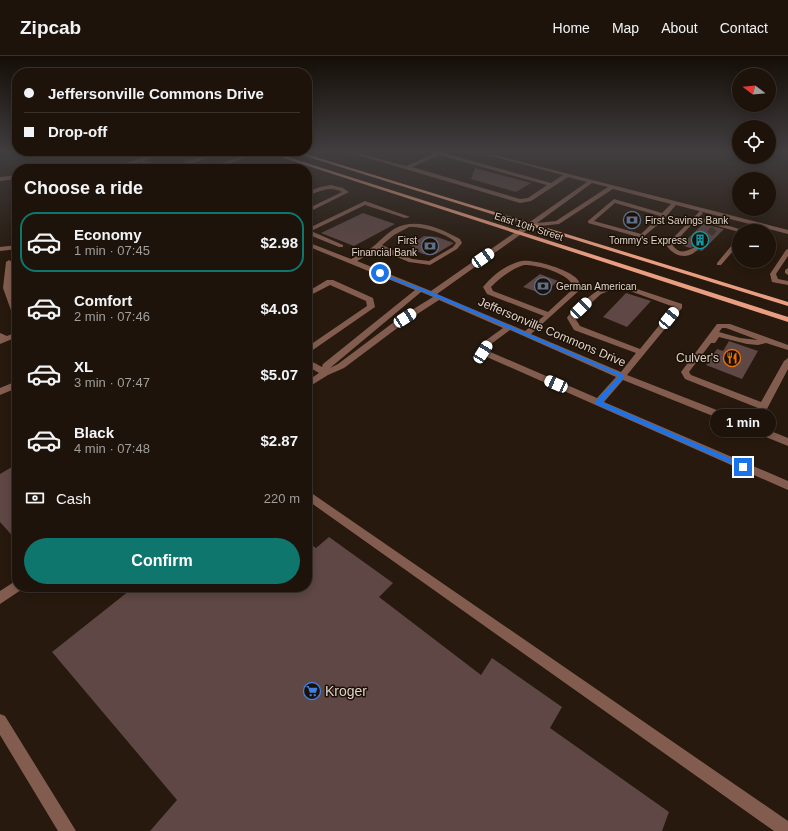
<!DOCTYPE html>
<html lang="en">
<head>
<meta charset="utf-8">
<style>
	:root { --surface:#1d130a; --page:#251c13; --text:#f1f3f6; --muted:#a09e9c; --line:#3b322b; --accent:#0f766e }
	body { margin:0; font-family:Helvetica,sans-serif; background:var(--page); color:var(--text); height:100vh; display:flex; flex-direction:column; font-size:15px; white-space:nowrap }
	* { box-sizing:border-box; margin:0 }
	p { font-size:13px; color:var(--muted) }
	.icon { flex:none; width:22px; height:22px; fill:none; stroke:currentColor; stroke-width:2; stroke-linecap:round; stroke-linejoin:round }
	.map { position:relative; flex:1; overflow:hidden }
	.sheet { position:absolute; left:12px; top:108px; width:300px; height:428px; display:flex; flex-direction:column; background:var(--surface); border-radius:16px; box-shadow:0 2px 10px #0003,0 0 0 1px var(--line) }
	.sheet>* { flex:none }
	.banner { position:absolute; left:12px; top:12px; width:300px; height:88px; border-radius:16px; box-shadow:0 2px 10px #0003,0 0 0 1px var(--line); display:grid; align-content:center; height:88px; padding:0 12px; background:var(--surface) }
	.needle { width:26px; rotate:286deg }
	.tools { position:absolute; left:732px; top:12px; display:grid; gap:8px }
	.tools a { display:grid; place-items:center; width:44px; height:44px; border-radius:50%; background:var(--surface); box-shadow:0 2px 10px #0003,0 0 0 1px var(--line); font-size:20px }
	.end { position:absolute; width:18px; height:18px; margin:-9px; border:5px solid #1a73e8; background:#fff; box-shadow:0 0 0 2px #fff }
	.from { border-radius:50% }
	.bubble { position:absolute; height:28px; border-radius:14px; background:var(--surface); box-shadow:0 2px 10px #0003,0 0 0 1px var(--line); font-size:13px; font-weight:700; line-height:28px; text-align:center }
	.car { position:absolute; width:12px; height:24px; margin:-12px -6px; border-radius:5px; box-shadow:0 0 3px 1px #0007; background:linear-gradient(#fff 24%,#345 0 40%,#fff 0 76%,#345 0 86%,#fff 0) }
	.banner b { display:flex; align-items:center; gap:14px; height:38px; font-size:15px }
	.banner b+b { border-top:1px solid var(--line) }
	.banner i { width:10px; height:10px; background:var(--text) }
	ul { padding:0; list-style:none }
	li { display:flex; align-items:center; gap:12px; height:60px; margin:0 8px 6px; padding:0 4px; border:2px solid transparent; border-radius:16px }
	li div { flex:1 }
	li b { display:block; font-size:15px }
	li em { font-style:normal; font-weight:700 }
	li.on { border-color:var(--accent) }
	li>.icon { width:36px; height:36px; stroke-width:1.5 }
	h2 { padding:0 12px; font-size:18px; line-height:48px }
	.pay { display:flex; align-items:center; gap:10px; height:44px; padding:0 12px; font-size:15px }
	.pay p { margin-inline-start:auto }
	.primary-button { display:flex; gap:8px; margin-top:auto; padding:8px 12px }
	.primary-button a { flex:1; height:46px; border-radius:24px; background:var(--accent); color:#fff; font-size:16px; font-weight:700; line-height:46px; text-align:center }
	header { display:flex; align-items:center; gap:24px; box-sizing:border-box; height:56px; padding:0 20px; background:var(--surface); border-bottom:1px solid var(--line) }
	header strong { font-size:19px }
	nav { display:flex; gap:22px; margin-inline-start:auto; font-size:14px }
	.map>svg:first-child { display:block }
	.building { fill:#5e4745 }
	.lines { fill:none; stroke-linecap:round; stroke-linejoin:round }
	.minor-tunnel-far1 { stroke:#42352a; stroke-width:5.5; stroke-dasharray:5.5 2.5; stroke-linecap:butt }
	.minor-tunnel { stroke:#42352a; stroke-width:7; stroke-dasharray:7 3.5; stroke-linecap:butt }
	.minor { fill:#825d4f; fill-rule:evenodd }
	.major { fill:#ea9e81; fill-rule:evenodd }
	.route { fill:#1a73e8 }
	.labels { text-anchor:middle; stroke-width:3; stroke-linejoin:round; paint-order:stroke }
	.far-poi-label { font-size:10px; fill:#ddd4cc; stroke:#1d1005; text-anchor:start }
	.far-street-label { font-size:10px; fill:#ddd4cc; stroke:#1d1005 }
	.street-label { font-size:12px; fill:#ddd4cc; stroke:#1d1005 }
	.poi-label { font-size:12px; fill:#ddd4cc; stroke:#1d1005; text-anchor:end }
	.near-poi-label { font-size:14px; fill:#ddd4cc; stroke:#1d1005; text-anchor:start }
</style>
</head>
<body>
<header>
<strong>Zipcab</strong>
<nav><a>Home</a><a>Map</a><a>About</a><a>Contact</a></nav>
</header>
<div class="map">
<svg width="788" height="775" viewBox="0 0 788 775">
	<rect width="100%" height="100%" fill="#27190d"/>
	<path class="building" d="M 475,112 L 531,127 L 516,136 L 471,123 Z
		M 363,157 L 395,168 L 354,190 L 321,177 Z
		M 703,168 L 724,173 L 702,195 L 699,194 L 699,192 L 696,190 L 690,192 L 681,189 Z
		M 424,180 L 437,181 L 454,187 L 436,198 L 430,199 L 423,198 L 417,195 L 410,189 Z
		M 540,218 L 558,225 L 543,238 L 523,231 Z
		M 626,237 L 651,245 L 627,271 L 603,261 Z
		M 729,285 L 758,295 L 742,323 L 706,309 L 717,293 L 723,295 Z
		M 17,408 L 17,485 L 0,466 L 0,418 Z
		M 329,481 L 393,527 L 379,541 L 481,619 L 492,602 L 562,651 L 550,672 L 669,756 L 662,775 L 150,775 L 177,744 L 52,596 L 134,531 L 307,531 L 307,486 L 316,492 Z"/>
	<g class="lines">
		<path class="minor-tunnel-far1" d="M 185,106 L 202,100"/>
		<path class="minor-tunnel" d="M 695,193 L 716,171"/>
		<path class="minor" d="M 341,94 L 347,94 L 406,110 L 434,98 L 424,94 L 438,96 L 449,94 L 443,97 L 551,127 L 563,119 L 468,94 L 475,94 L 788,174 L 788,178 L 676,149 L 662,165 L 642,182 L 588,167 L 588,165 L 614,143 L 662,157 L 671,148 L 613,133 L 559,168 L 531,171 L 437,238 L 525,275 L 544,260 L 487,238 L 483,231 C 493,219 507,208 522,205 C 534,203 566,213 575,221 C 579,224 580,228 582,232 L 531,278 L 621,316 L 636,297 L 574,274 L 567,262 L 568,260 C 584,245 596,231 619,227 L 682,248 L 682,252 L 627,319 L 750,367 L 758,352 L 685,323 L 681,316 L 717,268 L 730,268 L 788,289 L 788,294 L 766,287 L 758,289 L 747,288 L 719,281 L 715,287 L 711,287 L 689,316 L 691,319 L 761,346 L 784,305 L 788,302 L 788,313 L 758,370 L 788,382 L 788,390 L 623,324 L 604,346 L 788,425 L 788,434 L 480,298 L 479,296 L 485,285 L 503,272 L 439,244 L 408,264 L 344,312 L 328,319 L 307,332 L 307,325 L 319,317 L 307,310 L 307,303 L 322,311 L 323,308 L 415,234 L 307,190 L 307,186 L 351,203 C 359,199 368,195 375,189 C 381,184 386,178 394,173 C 415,161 440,172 460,183 L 462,187 L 457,193 L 430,209 L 409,206 L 378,193 L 357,205 L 431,235 L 587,126 L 568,121 L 531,145 L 520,147 ZM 439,99 L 547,129 L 528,142 L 520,143 L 412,111 ZM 592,127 L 608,131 L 556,165 L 537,167 ZM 615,147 L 660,160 L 641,178 L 594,165 ZM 409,171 C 421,170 449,178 456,187 L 453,191 L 429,205 L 412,203 L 382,189 L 394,179 ZM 524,209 C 538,209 570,217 574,232 L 548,256 L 493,235 L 491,231 C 500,222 511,213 524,209 ZM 619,231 L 674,251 L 640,293 L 580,270 L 575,262 L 601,238 ZM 421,236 L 433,241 L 402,260 L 338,308 L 330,312 ZM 722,272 L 726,272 L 758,284 L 740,282 L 719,276 ZM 510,274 L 616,321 L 597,342 L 488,295 L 491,288 Z
			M 162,95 L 169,95 L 144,105 L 165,110 L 175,110 L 211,98 L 206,95 L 213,95 L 216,98 L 178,113 L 163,113 L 139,106 L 123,113 L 92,113 L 95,111 L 118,110 Z
			M 259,95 L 266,95 L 212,113 L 204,113 Z
			M 17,119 L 17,123 L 0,125 L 0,121 Z
			M 331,129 L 343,132 L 349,136 L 307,157 L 307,153 L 342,136 C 329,129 319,136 307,140 L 307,136 L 320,131 Z
			M 365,145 L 410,161 L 405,162 L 365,149 L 311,175 L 343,189 L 343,191 L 339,191 L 307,178 L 307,173 Z
			M 700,155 L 703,157 L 699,161 L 746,175 L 739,176 L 696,164 L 678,183 L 674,183 L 674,181 Z
			M 739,182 L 739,188 L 721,209 L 717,209 L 717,207 L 737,183 Z
			M 670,185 L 674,185 L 673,190 C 681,199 686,195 695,191 L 698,193 C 689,204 674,201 667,190 Z
			M 17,189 L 17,193 L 0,195 L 0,191 Z
			M 788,193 L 788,200 L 776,218 L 778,223 L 788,225 L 788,229 L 772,226 L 770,218 L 786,194 Z
			M 9,204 L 12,206 L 11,232 L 17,249 L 17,262 L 13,260 L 3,232 L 6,206 Z
			M 788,212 L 788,219 L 785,217 L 785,214 Z
			M 327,224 L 333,224 L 373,242 L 375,251 L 307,298 L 307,291 L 367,250 L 366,245 L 330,229 L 307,241 L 307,236 Z
			M 17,276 L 17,281 L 0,288 L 0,277 L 7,280 Z
			M 17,325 L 17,332 L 0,339 L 0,332 Z
			M 307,434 L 788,765 L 788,775 L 774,775 L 307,444 Z
			M 17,524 L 17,531 L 23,531 L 21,534 L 0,548 L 0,535 Z
			M 0,658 L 5,660 L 76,775 L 58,775 L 0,679 Z"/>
		<path class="major" d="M 262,95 L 269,95 L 788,261 L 788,266 Z
			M 289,95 L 296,95 L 788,246 L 788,250 Z"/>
	</g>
	<linearGradient id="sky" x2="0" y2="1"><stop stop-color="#150e07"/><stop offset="0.47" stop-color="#413e40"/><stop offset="1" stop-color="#413e40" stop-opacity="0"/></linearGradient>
	<rect width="788" height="202" fill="url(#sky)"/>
	<path class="route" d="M 378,216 L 434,237 L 624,319 L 624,321 L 602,346 L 745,409 L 746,411 L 745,412 L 741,412 L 596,348 L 596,345 L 619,320 L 431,239 L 378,218 Z"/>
	<defs>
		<g id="bank-ring" transform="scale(0.9)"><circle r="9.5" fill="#1d1005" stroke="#5c6f8a" stroke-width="1.5"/><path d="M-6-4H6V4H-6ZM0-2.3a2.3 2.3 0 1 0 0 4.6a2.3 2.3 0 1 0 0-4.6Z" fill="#5c6f8a"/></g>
		<g id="building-ring" transform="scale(0.9)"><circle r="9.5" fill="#1d1005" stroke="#0f9aa8" stroke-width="1.5"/><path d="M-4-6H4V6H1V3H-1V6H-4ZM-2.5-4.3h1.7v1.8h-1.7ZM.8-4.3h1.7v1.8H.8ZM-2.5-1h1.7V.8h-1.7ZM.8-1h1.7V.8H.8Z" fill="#0f9aa8"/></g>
		<g id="restaurant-ring" transform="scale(0.9)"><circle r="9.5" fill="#1d1005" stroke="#e8710a" stroke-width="1.5"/><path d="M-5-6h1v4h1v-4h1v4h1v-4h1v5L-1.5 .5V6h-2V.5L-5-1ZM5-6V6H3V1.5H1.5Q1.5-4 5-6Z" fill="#e8710a"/></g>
		<g id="supermarket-ring" transform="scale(0.9)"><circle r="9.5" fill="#1d1005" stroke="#3f7fe0" stroke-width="1.5"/><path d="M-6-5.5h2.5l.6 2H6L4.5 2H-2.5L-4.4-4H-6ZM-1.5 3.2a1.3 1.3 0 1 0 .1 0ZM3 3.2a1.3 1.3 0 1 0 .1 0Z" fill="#3f7fe0"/></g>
	</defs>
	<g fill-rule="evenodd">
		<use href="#bank-ring" x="632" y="164"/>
		<use href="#building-ring" x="700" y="184"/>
		<use href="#bank-ring" x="430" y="190"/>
		<use href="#bank-ring" x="543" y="230"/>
		<use href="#restaurant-ring" x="732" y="302"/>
		<use href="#supermarket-ring" x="312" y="635"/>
	</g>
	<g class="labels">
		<g class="far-poi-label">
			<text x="645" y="168">First Savings Bank</text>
			<text x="417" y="188" text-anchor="end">First<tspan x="417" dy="12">Financial Bank</tspan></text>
			<text x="687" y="188" text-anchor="end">Tommy's Express</text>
			<text x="556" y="234">German American</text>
		</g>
		<g class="far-street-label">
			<text transform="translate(529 170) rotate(18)" y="4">East 10th Street</text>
		</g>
		<g class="street-label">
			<text transform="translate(552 276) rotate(23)" y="4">Jeffersonville Commons Drive</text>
		</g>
		<g class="poi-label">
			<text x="719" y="306">Culver's</text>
		</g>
		<g class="near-poi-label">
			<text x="325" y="640">Kroger</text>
		</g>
	</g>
</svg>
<div class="tools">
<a><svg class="needle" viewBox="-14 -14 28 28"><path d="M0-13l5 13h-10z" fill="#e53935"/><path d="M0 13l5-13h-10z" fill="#a09e9c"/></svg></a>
<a><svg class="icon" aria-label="locate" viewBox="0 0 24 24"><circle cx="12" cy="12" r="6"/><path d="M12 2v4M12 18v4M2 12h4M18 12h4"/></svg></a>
<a>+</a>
<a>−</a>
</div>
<i class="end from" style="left:380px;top:217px"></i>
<i class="end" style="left:743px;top:411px"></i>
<div class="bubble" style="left:710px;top:353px;width:66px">1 min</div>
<i class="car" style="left:483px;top:202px;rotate:55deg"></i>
<i class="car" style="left:581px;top:252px;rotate:46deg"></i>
<i class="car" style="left:405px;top:262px;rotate:57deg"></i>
<i class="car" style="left:669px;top:262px;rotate:39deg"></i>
<i class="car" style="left:483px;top:296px;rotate:32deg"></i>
<i class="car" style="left:556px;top:328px;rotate:294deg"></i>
<div class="banner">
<b><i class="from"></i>Jeffersonville Commons Drive</b>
<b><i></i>Drop-off</b>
</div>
<section class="sheet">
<h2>Choose a ride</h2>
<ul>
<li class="on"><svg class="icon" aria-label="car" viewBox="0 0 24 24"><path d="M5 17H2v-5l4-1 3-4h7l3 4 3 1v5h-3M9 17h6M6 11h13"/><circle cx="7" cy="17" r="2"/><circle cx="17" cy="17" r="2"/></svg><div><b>Economy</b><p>1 min · 07:45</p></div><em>$2.98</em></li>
<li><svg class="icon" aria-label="car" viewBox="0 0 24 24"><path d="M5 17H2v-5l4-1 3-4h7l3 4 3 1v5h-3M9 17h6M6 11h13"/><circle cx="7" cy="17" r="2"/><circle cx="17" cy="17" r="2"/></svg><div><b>Comfort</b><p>2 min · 07:46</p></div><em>$4.03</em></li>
<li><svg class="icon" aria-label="car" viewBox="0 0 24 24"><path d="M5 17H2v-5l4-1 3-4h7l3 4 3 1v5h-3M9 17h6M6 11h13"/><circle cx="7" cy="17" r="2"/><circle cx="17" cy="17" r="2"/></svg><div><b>XL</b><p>3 min · 07:47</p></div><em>$5.07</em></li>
<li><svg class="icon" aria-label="car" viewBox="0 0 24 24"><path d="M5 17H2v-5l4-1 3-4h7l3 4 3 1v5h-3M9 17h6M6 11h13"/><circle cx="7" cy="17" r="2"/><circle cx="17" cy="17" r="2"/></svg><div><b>Black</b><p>4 min · 07:48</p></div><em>$2.87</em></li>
</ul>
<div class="pay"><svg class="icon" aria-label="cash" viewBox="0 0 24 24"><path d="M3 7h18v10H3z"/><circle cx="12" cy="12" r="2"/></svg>Cash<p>220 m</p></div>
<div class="primary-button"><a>Confirm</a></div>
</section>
</div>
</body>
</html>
